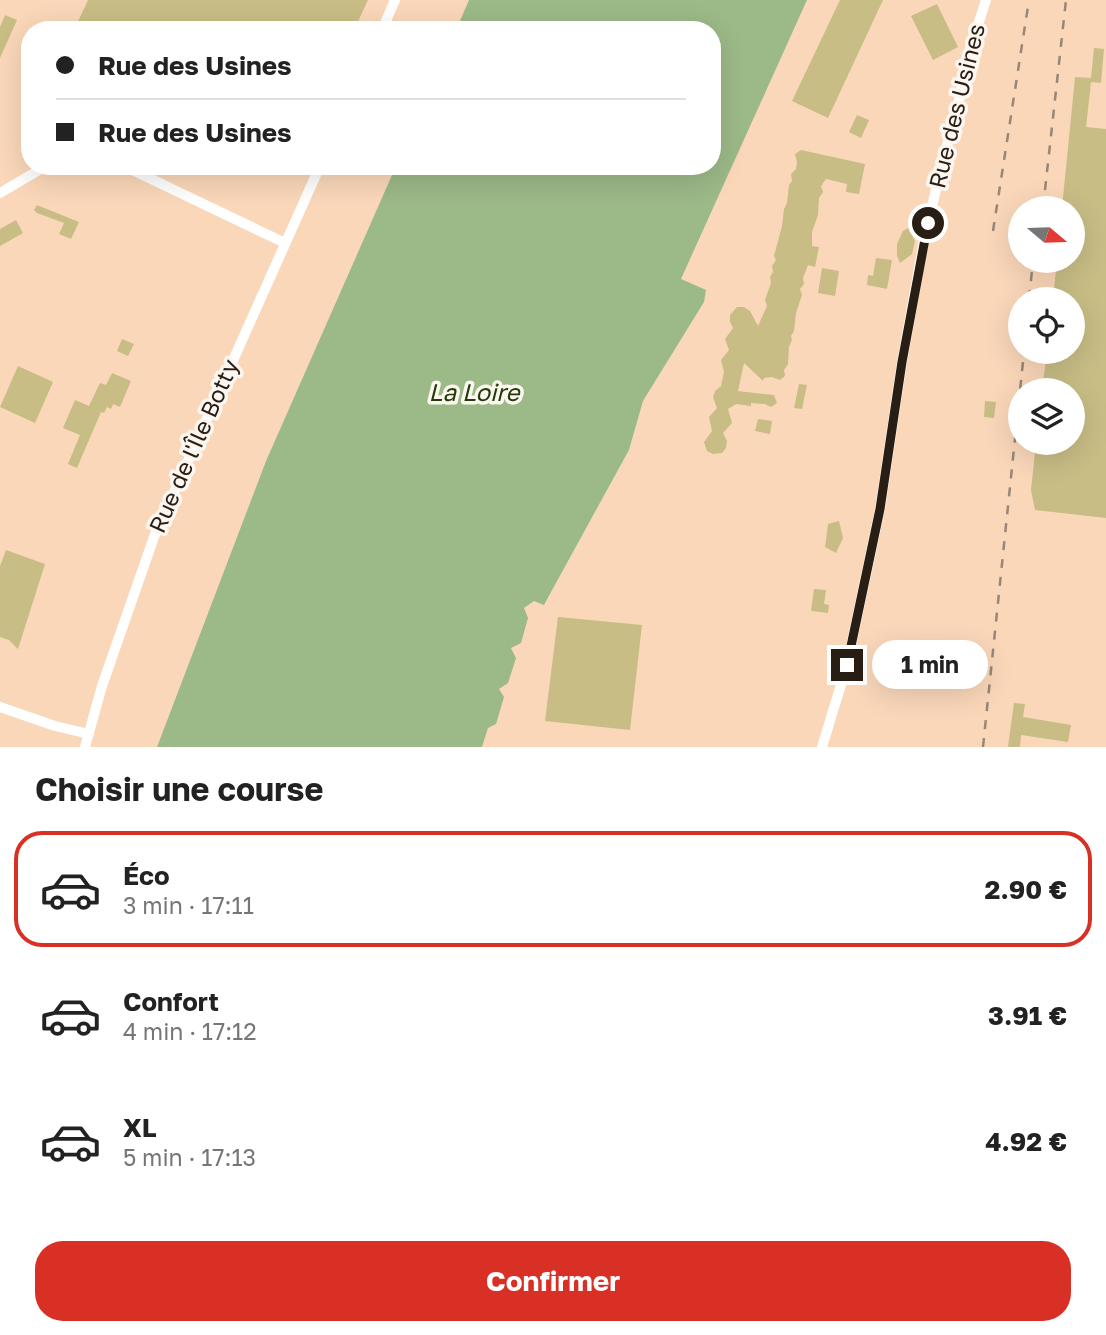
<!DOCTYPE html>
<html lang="fr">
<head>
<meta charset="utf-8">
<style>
	:root { --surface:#fff; --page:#f2f2f2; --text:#222; --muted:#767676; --line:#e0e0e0; --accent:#d93025 }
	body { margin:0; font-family:"Golos Text",sans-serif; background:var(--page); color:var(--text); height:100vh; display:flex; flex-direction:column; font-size:26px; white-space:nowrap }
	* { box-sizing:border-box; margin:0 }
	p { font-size:23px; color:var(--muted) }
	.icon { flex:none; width:38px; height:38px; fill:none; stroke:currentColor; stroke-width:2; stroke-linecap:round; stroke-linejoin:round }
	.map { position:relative; height:747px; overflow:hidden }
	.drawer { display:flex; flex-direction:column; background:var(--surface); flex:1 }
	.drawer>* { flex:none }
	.hud { position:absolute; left:21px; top:21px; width:700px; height:154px; border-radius:28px; box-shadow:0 7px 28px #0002; display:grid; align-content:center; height:154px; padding:0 35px; background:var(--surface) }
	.needle { width:46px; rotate:109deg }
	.buttons { position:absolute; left:1008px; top:196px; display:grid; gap:14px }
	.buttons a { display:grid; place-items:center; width:77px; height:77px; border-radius:50%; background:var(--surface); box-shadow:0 7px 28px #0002; font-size:35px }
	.end { position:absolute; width:32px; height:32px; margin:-16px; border:9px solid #281e14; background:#fff; box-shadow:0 0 0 4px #fff }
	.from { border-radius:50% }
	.bubble { position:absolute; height:49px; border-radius:24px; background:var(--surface); box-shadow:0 7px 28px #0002; font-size:23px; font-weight:700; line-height:49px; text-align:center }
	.hud b { display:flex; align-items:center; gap:24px; height:66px; font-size:26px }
	.hud b+b { border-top:2px solid var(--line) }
	.hud i { width:18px; height:18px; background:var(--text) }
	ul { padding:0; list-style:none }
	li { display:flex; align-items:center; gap:21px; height:116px; margin:0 14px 10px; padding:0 21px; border:4px solid transparent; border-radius:28px }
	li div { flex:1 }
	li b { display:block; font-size:26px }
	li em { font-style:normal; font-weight:700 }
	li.on { border-color:var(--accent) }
	li>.icon { width:63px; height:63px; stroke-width:1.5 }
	h2 { padding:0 35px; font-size:32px; line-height:84px }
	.action { display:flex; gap:14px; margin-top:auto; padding:14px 35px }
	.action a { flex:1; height:80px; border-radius:28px; background:var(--accent); color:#fff; font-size:28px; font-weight:700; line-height:80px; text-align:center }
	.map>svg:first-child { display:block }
	.built { fill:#fad7b9; fill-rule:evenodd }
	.water { fill:#9cb988 }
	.building { fill:#c8bd85 }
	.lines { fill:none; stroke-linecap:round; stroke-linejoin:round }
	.street { stroke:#fff; stroke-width:10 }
	.rail { stroke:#988778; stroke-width:2.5; stroke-dasharray:9 9; stroke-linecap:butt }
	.route { stroke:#281e14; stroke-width:9 }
	.labels { text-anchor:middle; stroke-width:7; stroke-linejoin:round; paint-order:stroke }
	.street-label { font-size:23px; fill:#281e14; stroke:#fcf6f1 }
	.water-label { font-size:24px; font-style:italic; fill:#213c07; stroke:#fcf6f1 }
</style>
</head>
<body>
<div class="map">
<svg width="1106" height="747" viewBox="0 0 1106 747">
	<rect width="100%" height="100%" fill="#fce5d1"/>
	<path class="built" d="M 0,0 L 469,0 L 456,30 L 30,30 L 30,166 L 396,166 L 266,461 L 157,747 L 0,747 Z
		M 807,0 L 1106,0 L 1106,747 L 482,747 L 524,608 L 534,601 L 545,604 L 629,450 L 643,401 L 704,302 L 680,279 ZM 1020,208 L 1073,208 L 1073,261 L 1020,261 ZM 1020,299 L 1073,299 L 1073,352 L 1020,352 ZM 1020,390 L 1073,390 L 1073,443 L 1020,443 Z"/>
	<path class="water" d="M 469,0 L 807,0 L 681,279 L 706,290 L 704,302 L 643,401 L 629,450 L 544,605 L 534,601 L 524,608 L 528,618 L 521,643 L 511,648 L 516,658 L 508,683 L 499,689 L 504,697 L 496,724 L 488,728 L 482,747 L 157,747 L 266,461 L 396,166 L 712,166 L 712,30 L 456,30 Z"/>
	<path class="building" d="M 88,0 L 368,0 L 354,30 L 74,30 Z
		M 840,0 L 883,0 L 828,118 L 792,101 Z
		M 937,4 L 958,47 L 933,60 L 911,16 Z
		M 5,15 L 17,20 L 0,58 L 0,27 Z
		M 1094,48 L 1104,49 L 1101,83 L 1091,82 L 1086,127 L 1106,129 L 1106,518 L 1035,510 L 1031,490 L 1036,443 L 1073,443 L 1073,390 L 1042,390 L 1047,352 L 1073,352 L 1073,299 L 1044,299 L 1054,289 L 1057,261 L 1073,261 L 1073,208 L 1062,208 L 1075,77 L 1091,78 Z
		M 857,115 L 869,120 L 861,138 L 849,132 Z
		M 801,150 L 865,164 L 859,194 L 846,192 L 847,184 L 826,179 L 821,186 L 823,192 L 819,198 L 818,215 L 812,232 L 812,246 L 819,247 L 815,267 L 808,265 L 803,278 L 804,284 L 800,289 L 802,295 L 796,313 L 794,331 L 791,336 L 792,340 L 789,347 L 788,364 L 784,370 L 785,376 L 780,380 L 772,377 L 764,378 L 763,381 L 744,363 L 738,391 L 774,395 L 777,403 L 771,407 L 765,404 L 751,403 L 751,406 L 736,404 L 728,409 L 732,423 L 723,433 L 727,441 L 726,448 L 722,453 L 713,454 L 707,451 L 704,442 L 712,431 L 709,417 L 717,408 L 713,397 L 715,391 L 721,386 L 724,372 L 721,360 L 729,350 L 725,339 L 733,328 L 730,322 L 730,315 L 737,307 L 744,307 L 750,311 L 758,326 L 767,306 L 765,300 L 771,283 L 770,277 L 773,272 L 772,266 L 776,260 L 774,256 L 782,226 L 784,209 L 787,203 L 789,185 L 792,181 L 791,174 L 796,169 L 797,162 L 795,154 Z
		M 37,205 L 79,222 L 71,239 L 59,234 L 64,223 L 37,213 L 34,210 Z
		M 16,220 L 23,233 L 0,246 L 0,229 Z
		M 908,228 L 915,241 L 912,254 L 900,263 L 897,256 L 897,244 L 903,231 Z
		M 876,258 L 892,260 L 887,289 L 867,285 L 868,275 L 873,276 Z
		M 822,268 L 839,271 L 835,296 L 818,293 Z
		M 122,339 L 134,344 L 128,356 L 117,351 Z
		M 18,366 L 53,382 L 35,423 L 0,407 Z
		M 112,373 L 131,381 L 120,407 L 113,404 L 111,409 L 107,407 L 104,413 L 101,412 L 77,468 L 68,464 L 80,435 L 63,428 L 75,400 L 89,406 L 100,383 L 106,385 Z
		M 799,384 L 807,385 L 802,409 L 794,408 Z
		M 985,401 L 996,402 L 994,418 L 984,417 Z
		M 758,419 L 772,421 L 770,434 L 755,431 Z
		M 839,521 L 843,538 L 836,553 L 825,547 L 828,524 Z
		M 6,550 L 45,564 L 18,649 L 9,640 L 0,637 L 0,566 Z
		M 814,589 L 826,590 L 824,604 L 829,605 L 828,613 L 811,611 Z
		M 558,617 L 642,625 L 630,730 L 545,721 Z
		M 1014,703 L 1025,704 L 1023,717 L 1071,725 L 1068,742 L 1021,735 L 1020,747 L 1008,747 Z"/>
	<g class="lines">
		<path class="street" d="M 382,30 L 395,0
			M 124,166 L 285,243
			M 0,193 L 46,166
			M 0,707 L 55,726 L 89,734
			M 85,747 L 102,686 L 154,537 L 320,166
			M 822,747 L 847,665 L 880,509 L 902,362 L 924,240 L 945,152 L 957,111 L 967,59 L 986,0"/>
		<path class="rail" d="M 1043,208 L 1066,0
			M 993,231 L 1029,0
			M 1029,299 L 1033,261
			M 983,747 L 1024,352"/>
	</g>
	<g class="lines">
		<path class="route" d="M 847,665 L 880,509 L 902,362 L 928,223"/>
	</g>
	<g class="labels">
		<g class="street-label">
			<text transform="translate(957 106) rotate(-76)" y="8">Rue des Usines</text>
			<text transform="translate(194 446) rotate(-66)" y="8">Rue de l'Île Botty</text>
		</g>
		<g class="water-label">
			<text x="474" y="401">La Loire</text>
		</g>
	</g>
</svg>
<div class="buttons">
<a><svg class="needle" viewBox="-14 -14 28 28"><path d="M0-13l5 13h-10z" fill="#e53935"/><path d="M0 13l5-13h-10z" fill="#767676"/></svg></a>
<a><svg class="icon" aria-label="locate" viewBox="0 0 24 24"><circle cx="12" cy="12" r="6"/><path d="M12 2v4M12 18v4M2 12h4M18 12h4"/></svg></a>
<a><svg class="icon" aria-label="layers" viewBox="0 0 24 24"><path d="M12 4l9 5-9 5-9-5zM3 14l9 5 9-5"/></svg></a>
</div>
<i class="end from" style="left:928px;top:223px"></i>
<i class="end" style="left:847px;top:665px"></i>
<div class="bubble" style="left:872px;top:640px;width:116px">1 min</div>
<div class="hud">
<b><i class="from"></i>Rue des Usines</b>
<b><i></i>Rue des Usines</b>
</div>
</div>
<section class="drawer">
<h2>Choisir une course</h2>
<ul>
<li class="on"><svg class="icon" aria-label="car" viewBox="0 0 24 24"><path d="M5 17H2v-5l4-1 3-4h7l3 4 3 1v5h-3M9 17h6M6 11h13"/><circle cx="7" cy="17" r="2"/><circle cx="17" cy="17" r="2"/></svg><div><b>Éco</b><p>3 min · 17:11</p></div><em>2.90 €</em></li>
<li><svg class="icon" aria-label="car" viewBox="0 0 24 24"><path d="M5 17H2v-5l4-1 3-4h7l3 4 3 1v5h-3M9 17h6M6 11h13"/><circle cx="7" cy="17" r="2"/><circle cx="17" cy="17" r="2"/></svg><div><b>Confort</b><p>4 min · 17:12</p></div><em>3.91 €</em></li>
<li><svg class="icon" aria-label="car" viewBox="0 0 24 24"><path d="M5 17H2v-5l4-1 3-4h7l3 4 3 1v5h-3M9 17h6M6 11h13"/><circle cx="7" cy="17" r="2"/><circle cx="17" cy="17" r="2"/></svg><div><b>XL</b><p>5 min · 17:13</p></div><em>4.92 €</em></li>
</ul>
<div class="action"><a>Confirmer</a></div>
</section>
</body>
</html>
